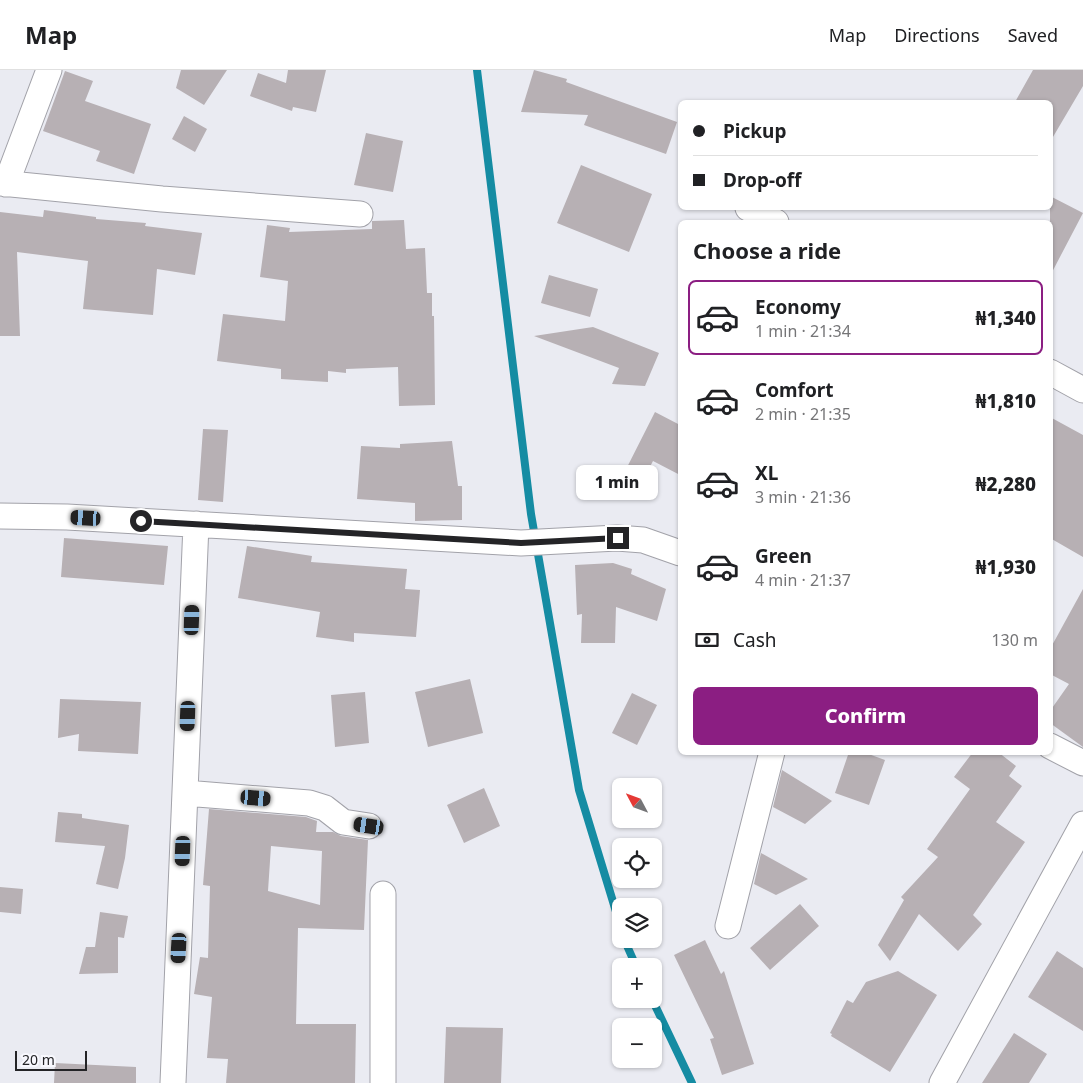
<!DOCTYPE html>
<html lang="en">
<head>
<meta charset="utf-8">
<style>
	:root { --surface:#fff; --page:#f6f6f6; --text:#202124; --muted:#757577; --line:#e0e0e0; --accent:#8b1e82 }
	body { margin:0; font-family:"Noto Sans",sans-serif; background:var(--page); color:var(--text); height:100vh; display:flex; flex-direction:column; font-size:19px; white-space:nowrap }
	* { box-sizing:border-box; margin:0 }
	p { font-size:16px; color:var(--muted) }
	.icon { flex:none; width:28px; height:28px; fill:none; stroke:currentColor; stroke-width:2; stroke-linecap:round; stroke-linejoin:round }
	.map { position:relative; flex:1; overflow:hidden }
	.panel { position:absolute; left:678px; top:150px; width:375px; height:535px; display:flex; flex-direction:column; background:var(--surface); border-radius:8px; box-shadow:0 1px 4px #0004 }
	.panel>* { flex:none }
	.guide { position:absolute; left:678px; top:30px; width:375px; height:110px; border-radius:8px; box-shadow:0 1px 4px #0004; display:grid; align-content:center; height:110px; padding:0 15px; background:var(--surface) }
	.needle { width:32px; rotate:311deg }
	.tools { position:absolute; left:612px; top:708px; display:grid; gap:10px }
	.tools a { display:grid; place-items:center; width:50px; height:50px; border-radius:8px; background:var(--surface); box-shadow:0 1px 4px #0004; font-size:25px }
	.scale { position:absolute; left:15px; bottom:12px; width:72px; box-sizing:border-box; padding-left:5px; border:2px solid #242427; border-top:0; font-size:14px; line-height:18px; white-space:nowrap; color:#242427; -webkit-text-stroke:4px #f8f8fe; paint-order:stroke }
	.end { position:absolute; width:22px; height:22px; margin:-11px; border:6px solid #242427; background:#fff; box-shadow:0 0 0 2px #fff }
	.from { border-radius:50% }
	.bubble { position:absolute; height:35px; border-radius:8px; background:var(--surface); box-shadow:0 1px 4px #0004; font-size:16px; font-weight:800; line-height:35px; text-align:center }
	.car { position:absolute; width:15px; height:30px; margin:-15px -8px; border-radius:6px; box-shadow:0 0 4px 1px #0007; background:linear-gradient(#222 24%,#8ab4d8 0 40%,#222 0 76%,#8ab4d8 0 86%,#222 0) }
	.guide b { display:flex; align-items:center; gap:18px; height:48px; font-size:19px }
	.guide b+b { border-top:1px solid var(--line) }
	.guide i { width:12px; height:12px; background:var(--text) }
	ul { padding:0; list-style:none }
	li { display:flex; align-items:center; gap:15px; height:75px; margin:0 10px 8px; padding:0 5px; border:2px solid transparent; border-radius:8px }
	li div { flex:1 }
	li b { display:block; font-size:19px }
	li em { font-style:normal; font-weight:800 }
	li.on { border-color:var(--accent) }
	li>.icon { width:45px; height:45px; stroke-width:1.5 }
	h2 { padding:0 15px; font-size:22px; line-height:60px }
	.pay { display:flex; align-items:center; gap:12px; height:55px; padding:0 15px; font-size:19px }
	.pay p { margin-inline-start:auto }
	.action { display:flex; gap:10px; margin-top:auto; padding:10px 15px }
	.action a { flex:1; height:58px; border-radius:8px; background:var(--accent); color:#fff; font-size:20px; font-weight:800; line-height:58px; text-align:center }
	header { display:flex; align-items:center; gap:30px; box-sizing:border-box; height:70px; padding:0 25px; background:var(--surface); border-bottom:1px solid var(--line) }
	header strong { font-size:24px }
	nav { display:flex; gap:28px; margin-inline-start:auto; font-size:18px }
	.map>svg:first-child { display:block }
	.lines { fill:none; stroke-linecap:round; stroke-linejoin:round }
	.stream { stroke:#158ca3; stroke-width:8 }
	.building { fill:#b7b0b4; fill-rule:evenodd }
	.minor-casing { stroke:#a2a2a9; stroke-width:27 }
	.minor { stroke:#fff; stroke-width:25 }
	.route { stroke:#242427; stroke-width:6 }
</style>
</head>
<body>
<header>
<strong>Map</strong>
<nav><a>Map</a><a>Directions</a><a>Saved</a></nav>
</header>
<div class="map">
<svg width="1083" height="1013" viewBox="0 0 1083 1013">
	<rect width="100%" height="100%" fill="#eaebf2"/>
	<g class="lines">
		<path class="stream" d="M 477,0 L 531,444 L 579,720 L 621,858
			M 624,869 L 636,896
			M 652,929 L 692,1013"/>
	</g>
	<path class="building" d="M 181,0 L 227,0 L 204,35 L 176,18 Z
		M 288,0 L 326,0 L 316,42 L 293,37 L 292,41 L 250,26 L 258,3 L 286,13 Z
		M 534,0 L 567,9 L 566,12 L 677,52 L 666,84 L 584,55 L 588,45 L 521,42 Z
		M 1033,0 L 1083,0 L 1083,16 L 1050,72 L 1050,32 L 1015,32 Z
		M 65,1 L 93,11 L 85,31 L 151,54 L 134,104 L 96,91 L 100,81 L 43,61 Z
		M 184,46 L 207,59 L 195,82 L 172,69 Z
		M 366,63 L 403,71 L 393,122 L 354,115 Z
		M 581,95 L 652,124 L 629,182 L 557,153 Z
		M 1050,126 L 1083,143 L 1050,206 Z
		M 44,140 L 96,147 L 96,149 L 146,153 L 145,156 L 202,163 L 195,205 L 157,199 L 153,245 L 83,239 L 88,191 L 17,182 L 20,266 L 0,266 L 0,142 L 43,147 Z
		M 404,150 L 406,179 L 425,178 L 427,223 L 432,223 L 432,246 L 434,246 L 435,335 L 399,336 L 398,297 L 346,299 L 346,303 L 328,301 L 328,312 L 281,309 L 281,299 L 217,291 L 223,244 L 285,251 L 288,211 L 260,207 L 267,155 L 290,158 L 289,162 L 372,159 L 372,151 Z
		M 549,205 L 598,219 L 590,247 L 541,233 Z
		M 593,257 L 659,283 L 645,316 L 612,314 L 619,298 L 534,266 Z
		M 655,342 L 680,355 L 680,405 L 653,391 L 633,430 L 615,421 Z
		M 1050,347 L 1083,365 L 1083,487 L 1050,468 Z
		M 203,359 L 228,360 L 223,432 L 198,430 Z
		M 452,371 L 458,416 L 462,416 L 462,450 L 415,451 L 415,433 L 357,429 L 361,376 L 400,378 L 400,374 Z
		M 64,468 L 168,476 L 164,515 L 61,507 Z
		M 247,476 L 312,486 L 311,492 L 407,499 L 405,519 L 420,520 L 416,567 L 354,563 L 354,572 L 316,567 L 320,542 L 238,528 Z
		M 613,493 L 632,499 L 631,504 L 666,519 L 657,551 L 616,537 L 615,573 L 581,573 L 582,544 L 577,545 L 575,495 Z
		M 1083,519 L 1083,677 L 1050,653 L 1050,641 L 1069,614 L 1050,604 L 1050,579 Z
		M 470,609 L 483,663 L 428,677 L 415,622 Z
		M 365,622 L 369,673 L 335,677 L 331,625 Z
		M 632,623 L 657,635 L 637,675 L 612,663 Z
		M 60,629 L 141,632 L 138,684 L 78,681 L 79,664 L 58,668 Z
		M 849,682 L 863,682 L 885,690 L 869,735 L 835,723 Z
		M 973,682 L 998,682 L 1016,696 L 1009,706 L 1022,716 L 996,752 L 1025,772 L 973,845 L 982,854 L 958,881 L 919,844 L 890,891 L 878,875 L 904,830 L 901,827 L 938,787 L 927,779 L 970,719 L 954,707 Z
		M 782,700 L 832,731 L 805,754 L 773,737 Z
		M 484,718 L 500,756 L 464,773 L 447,735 Z
		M 209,739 L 306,747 L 317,751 L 316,762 L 333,762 L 341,766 L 368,770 L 364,860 L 298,858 L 296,954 L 356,954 L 355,1013 L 226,1013 L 228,989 L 207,988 L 212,927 L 194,924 L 200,887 L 208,888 L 210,816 L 203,815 ZM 271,776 L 322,781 L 320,835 L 268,821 Z
		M 58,742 L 82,744 L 82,748 L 129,755 L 125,788 L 118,819 L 96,814 L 105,776 L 55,772 Z
		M 761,783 L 808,809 L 776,825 L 754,814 Z
		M 0,817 L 23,819 L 21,844 L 0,842 Z
		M 800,834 L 819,856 L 770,900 L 750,878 Z
		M 100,842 L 128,846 L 124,868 L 118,867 L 118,903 L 79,904 L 86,877 L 95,877 Z
		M 705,870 L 721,904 L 724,901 L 754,994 L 722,1005 L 710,969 L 714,968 L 674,885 Z
		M 1057,881 L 1083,898 L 1083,961 L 1028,927 Z
		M 898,901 L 937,925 L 890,1002 L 831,966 L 832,964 L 830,963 L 847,930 L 853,933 L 866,912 Z
		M 446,957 L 503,958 L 501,1013 L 444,1013 Z
		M 1014,963 L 1047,984 L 1029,1013 L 982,1013 Z
		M 55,993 L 136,997 L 136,1013 L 54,1013 Z"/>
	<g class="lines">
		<g class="minor-casing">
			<path id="minor" d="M 0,113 L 162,129 L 360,144
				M 6,114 L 49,0
				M 748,138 L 776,152
				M 1050,302 L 1083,320
				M 0,446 L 67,447 L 521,473 L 617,468 L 643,470 L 680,483
				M 1050,676 L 1083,693
				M 185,723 L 309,733 L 325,738 L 343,752 L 369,756
				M 728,856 L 772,682
				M 173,1013 L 196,454
				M 383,1013 L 383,824
				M 942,1013 L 1083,754"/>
		</g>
		<use href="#minor" class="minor"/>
	</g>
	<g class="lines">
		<path class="route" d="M 141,451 L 521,473 L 618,468"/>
	</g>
</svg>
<div class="tools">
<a><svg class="needle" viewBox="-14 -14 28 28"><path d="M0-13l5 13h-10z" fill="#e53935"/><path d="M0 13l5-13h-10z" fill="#757577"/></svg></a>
<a><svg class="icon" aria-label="locate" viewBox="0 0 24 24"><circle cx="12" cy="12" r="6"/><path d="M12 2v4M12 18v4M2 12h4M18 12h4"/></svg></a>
<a><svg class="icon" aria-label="layers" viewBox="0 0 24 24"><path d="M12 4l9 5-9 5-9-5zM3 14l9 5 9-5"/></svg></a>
<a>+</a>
<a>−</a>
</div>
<div class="scale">20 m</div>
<i class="end from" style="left:141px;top:451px"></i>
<i class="end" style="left:618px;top:468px"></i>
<div class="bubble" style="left:576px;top:395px;width:82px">1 min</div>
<i class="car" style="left:86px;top:448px;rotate:273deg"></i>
<i class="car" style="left:192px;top:550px;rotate:2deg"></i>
<i class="car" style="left:188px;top:646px;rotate:182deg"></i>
<i class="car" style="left:256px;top:728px;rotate:95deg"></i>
<i class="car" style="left:369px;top:756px;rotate:279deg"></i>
<i class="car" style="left:183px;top:781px;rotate:182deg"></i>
<i class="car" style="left:179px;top:878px;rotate:183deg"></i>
<div class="guide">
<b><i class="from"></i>Pickup</b>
<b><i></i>Drop-off</b>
</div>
<section class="panel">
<h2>Choose a ride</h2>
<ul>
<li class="on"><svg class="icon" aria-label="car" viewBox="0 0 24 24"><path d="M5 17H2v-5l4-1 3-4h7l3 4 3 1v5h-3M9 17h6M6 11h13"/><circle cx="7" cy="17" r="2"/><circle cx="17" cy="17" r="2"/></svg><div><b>Economy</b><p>1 min · 21:34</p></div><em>₦1,340</em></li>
<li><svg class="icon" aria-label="car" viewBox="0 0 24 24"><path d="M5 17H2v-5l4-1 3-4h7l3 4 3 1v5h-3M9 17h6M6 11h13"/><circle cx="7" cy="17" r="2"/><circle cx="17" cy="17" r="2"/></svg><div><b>Comfort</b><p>2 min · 21:35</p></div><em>₦1,810</em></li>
<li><svg class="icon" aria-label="car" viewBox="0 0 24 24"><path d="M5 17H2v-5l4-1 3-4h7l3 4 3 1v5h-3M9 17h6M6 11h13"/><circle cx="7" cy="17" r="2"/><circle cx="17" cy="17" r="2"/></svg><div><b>XL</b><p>3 min · 21:36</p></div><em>₦2,280</em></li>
<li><svg class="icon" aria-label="car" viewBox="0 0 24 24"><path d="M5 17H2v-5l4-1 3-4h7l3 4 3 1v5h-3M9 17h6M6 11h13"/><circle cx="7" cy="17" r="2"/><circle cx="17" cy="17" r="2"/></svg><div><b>Green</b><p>4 min · 21:37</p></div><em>₦1,930</em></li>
</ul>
<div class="pay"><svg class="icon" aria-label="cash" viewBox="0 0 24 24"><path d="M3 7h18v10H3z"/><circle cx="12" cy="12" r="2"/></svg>Cash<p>130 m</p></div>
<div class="action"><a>Confirm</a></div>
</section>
</div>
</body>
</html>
